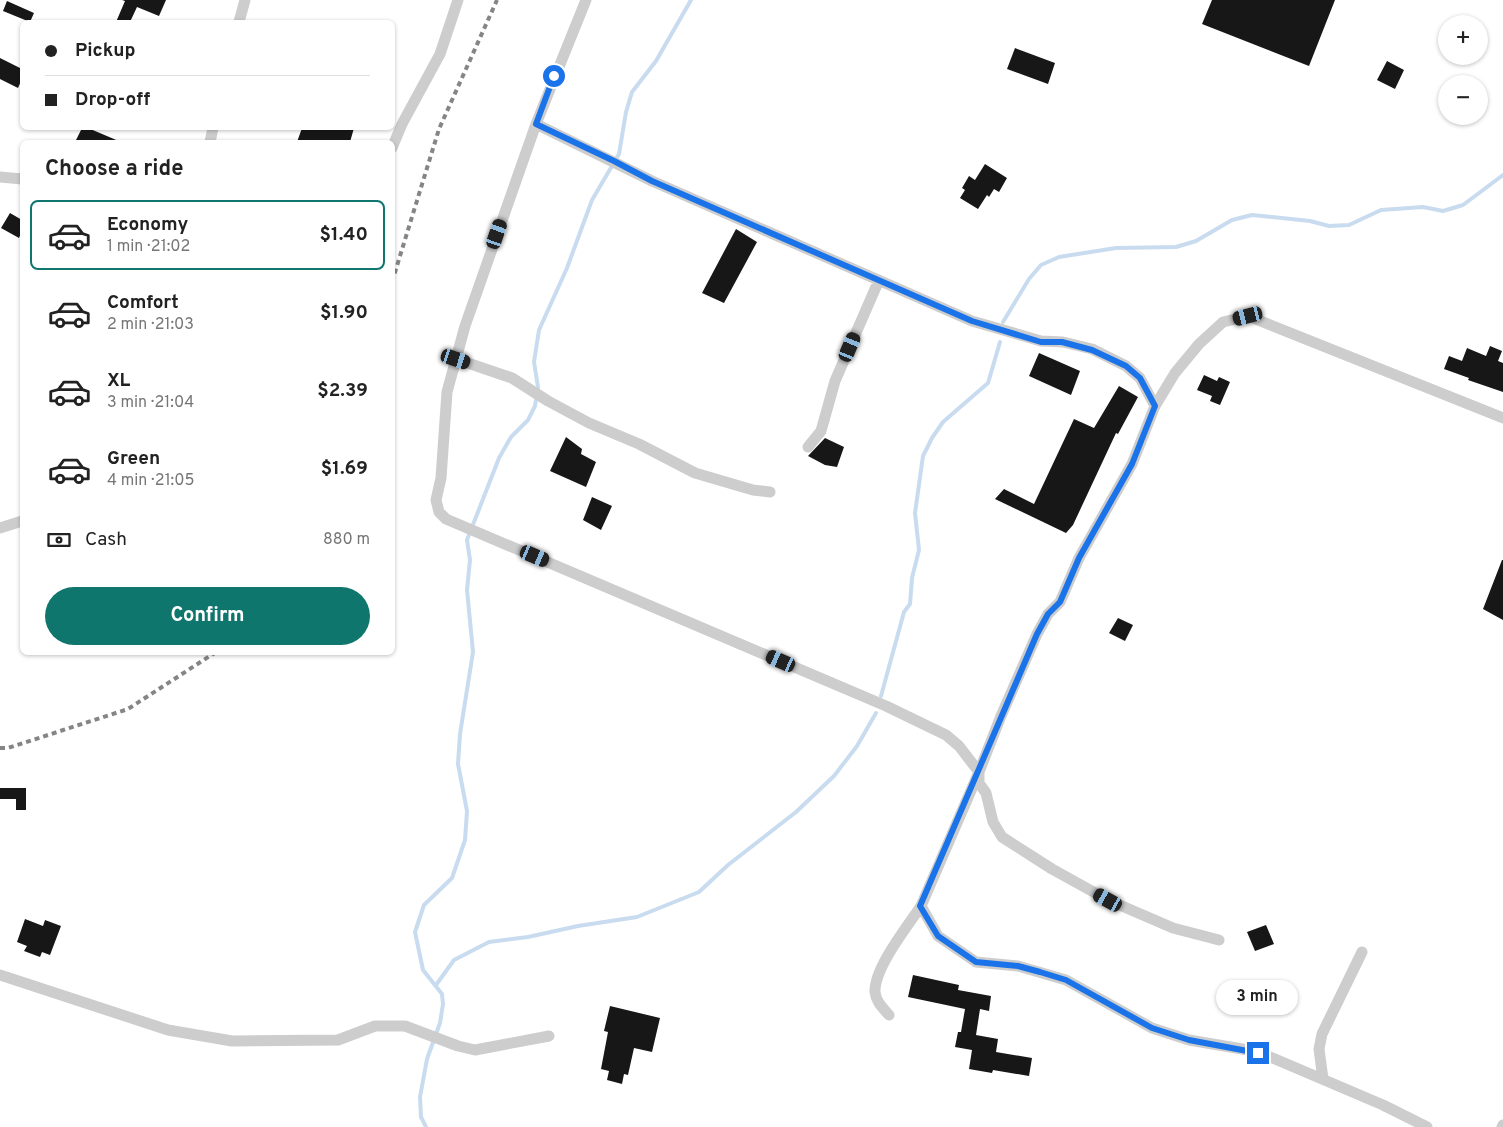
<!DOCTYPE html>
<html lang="en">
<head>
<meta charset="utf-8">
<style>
	:root { --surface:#fff; --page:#f2f2f2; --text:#222; --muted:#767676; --line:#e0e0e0; --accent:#0f766e }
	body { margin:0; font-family:Overpass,sans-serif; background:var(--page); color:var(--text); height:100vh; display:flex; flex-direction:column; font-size:19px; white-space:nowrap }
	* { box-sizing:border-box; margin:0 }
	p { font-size:16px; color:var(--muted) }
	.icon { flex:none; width:28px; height:28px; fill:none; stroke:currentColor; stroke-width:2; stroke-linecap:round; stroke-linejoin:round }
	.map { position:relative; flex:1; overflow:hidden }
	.drawer { position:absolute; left:20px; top:140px; width:375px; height:515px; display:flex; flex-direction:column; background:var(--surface); border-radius:8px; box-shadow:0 1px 4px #0004 }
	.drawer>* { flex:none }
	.guide { position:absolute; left:20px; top:20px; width:375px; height:110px; border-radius:8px; box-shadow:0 1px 4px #0004; display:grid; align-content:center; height:110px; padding:0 25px; background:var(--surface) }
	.tools { position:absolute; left:1438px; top:15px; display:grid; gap:10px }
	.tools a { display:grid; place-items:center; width:50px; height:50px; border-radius:50%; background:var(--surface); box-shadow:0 1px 4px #0004; font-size:25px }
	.end { position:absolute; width:22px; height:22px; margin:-11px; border:6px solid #1a73e8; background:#fff; box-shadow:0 0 0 2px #fff }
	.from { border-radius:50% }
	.bubble { position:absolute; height:35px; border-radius:18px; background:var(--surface); box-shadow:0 1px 4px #0004; font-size:16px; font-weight:700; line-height:35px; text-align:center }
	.car { position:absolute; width:15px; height:30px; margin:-15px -8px; border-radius:6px; box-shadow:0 0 4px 1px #0007; background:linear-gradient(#222 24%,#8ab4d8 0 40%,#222 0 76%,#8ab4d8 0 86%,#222 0) }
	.guide b { display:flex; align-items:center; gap:18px; height:48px; font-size:19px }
	.guide b+b { border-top:1px solid var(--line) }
	.guide i { width:12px; height:12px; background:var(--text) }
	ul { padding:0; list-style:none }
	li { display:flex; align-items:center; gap:15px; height:70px; margin:0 10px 8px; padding:0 15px; border:2px solid transparent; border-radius:8px }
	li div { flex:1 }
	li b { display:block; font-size:19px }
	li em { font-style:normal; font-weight:700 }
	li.on { border-color:var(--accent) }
	li>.icon { width:45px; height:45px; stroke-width:1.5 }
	h2 { padding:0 25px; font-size:22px; line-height:60px }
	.pay { display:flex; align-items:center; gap:12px; height:55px; padding:0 25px; font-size:19px }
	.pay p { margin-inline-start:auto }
	.cta { display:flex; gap:10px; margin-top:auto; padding:10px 25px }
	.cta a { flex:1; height:58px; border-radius:30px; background:var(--accent); color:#fff; font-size:20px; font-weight:700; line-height:58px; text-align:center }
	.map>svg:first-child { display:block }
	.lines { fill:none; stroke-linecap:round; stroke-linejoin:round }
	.stream { stroke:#c8dbef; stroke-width:4 }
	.building { fill:#171717 }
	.street { stroke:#cdcdcd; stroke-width:11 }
	.rail { stroke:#858585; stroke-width:4; stroke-dasharray:5 4; stroke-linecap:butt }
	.route { stroke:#1a73e8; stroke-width:6 }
</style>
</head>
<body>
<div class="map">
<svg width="1503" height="1127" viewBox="0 0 1503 1127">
	<rect width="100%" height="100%" fill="#fff"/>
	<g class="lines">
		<path class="stream" d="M 1003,322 L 1029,279 L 1041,265 L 1059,257 L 1116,248 L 1176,247 L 1196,241 L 1232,220 L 1252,215 L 1310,221 L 1329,226 L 1349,225 L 1381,210 L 1423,207 L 1443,211 L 1463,205 L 1503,175
			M 881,696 L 904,612 L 910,604 L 912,578 L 919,550 L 915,513 L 923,456 L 932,438 L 943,422 L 988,383 L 1000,342
			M 436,985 L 454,960 L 489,942 L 528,937 L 578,926 L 637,917 L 699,892 L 728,865 L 796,812 L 834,776 L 857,746 L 876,713
			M 426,1127 L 421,1117 L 420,1097 L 427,1059 L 440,1023 L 443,1004 L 442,994 L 423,970 L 415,932 L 424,905 L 452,878 L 465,840 L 467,811 L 458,764 L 460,734 L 473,652 L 467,590 L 470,560 L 467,540 L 499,458 L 511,437 L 528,420 L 535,406 L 538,387 L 534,362 L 539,330 L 567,268 L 592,200 L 619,154 L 626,112 L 632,92 L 656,61 L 691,0"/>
	</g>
	<path class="building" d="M 122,0 L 166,0 L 159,16 L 137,7 L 130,22 L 116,22 L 125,1 Z
		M 1212,0 L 1335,0 L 1309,66 L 1202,24 Z
		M 7,1 L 34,13 L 30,22 L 3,11 Z
		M 1015,48 L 1055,63 L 1048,84 L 1007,69 Z
		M 0,58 L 22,69 L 22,79 L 18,88 L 0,79 Z
		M 1387,61 L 1404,70 L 1395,89 L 1377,80 Z
		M 82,128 L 88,128 L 121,142 L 75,142 Z
		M 302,128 L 354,128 L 350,142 L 297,142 Z
		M 985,164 L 1007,178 L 999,192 L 994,189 L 989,197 L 987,195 L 978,209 L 960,198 L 965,190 L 962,188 L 969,176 L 975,180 Z
		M 10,213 L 22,220 L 22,231 L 19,238 L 1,228 Z
		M 736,229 L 757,242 L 724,303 L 702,293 Z
		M 1490,346 L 1502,351 L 1498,361 L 1503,363 L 1503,392 L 1468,380 L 1469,378 L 1444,369 L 1449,356 L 1462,361 L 1467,348 L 1486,356 Z
		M 1039,353 L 1080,371 L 1071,395 L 1029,376 Z
		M 1204,375 L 1217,381 L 1219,377 L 1230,382 L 1220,405 L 1210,401 L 1212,396 L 1197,390 Z
		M 1119,386 L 1138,397 L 1118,434 L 1116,433 L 1073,525 L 1066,533 L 995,499 L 1004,489 L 1034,504 L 1074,419 L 1094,428 Z
		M 566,437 L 582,449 L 581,454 L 596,462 L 586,487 L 550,471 Z
		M 825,438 L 844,447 L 837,467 L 825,465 L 808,456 Z
		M 592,497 L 612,506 L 601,530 L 583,520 Z
		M 1502,560 L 1503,560 L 1503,620 L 1483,609 Z
		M 1118,618 L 1133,625 L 1125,641 L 1109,633 Z
		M 0,788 L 26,788 L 26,810 L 16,810 L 16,799 L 0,799 Z
		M 25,919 L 43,926 L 45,920 L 61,926 L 50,955 L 42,952 L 40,957 L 24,951 L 27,946 L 17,942 Z
		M 1266,925 L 1274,944 L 1255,951 L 1247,932 Z
		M 913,975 L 959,985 L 958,990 L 991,996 L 989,1011 L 980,1009 L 976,1035 L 998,1039 L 996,1052 L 1032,1058 L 1029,1076 L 993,1070 L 992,1073 L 969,1069 L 972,1050 L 955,1047 L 958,1032 L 961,1032 L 965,1009 L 908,997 Z
		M 610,1006 L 660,1018 L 652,1052 L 634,1048 L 628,1075 L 624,1074 L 622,1084 L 607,1080 L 609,1071 L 601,1069 L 608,1032 L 604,1031 Z"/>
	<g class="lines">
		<path class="street" d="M 586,0 L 536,124 L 465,326 L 447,392 L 441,478 L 436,500 L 439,512 L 446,519 L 886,706 L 946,735 L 959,746 L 979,772 L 921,906
			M 239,22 L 245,0
			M 536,124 L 652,181 L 972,321 L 1041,341 L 1063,342 L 1092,349 L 1126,366 L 1140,378 L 1155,406
			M 210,142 L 213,128
			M 392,148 L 402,124 L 440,54 L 458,0
			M 0,177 L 22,179
			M 456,359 L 512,378 L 548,401 L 589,423 L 639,444 L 695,473 L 753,490 L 770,492
			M 808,447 L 821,431 L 835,381 L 879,280
			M 0,528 L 22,521
			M 1219,940 L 1173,928 L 1108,900 L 1052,869 L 1002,837 L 993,822 L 986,793 L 979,783 L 979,772 L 1001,716 L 1037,634 L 1048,614 L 1060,602 L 1079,558 L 1132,464 L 1155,406 L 1175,373 L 1199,344 L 1223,322 L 1248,316 L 1503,418
			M 0,975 L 168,1030 L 232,1041 L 338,1040 L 375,1026 L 405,1026 L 458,1046 L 475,1050 L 549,1036
			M 889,1015 C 883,1008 876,1002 875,992 C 874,968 907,927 921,906 L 938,936 L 976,962 L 1018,966 L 1066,980 L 1152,1028 L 1189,1040 L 1248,1050 L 1268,1056 L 1383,1105 L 1427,1127
			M 1323,1079 L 1319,1049 L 1322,1034 L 1362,952
			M 1502,1127 L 1503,1125"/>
		<path class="rail" d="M 392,282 L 439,129 L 497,0
			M 0,748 L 8,748 L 128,709 L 216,652"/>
	</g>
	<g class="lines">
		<path class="route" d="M 554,76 L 536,124 L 614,161 L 652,181 L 972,321 L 1041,342 L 1062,342 L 1092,350 L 1126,366 L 1140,378 L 1155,406 L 1132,464 L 1079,558 L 1060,602 L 1048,614 L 1037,634 L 920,906 L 938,936 L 976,962 L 1018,966 L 1040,972 L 1066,980 L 1152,1028 L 1189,1040 L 1258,1053"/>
	</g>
</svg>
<div class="tools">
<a>+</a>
<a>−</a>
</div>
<i class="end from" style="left:554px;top:76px"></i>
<i class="end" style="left:1258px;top:1053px"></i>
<div class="bubble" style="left:1216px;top:980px;width:82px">3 min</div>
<i class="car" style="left:497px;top:234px;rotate:19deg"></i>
<i class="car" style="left:1248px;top:316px;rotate:256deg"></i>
<i class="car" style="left:850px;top:347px;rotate:23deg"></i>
<i class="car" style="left:456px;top:359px;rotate:108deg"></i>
<i class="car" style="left:535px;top:556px;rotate:113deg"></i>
<i class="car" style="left:781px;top:661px;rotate:294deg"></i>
<i class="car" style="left:1108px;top:900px;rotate:299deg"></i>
<div class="guide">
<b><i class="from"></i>Pickup</b>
<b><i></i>Drop-off</b>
</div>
<section class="drawer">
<h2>Choose a ride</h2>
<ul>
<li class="on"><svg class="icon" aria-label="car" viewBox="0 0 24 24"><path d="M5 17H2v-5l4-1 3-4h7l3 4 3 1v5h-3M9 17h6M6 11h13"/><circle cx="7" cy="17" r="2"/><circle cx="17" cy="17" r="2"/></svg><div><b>Economy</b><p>1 min · 21:02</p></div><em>$1.40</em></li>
<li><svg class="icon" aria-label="car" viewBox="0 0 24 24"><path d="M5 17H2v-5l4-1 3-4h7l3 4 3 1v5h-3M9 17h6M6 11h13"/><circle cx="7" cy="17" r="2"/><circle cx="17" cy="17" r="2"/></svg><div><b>Comfort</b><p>2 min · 21:03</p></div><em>$1.90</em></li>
<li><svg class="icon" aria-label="car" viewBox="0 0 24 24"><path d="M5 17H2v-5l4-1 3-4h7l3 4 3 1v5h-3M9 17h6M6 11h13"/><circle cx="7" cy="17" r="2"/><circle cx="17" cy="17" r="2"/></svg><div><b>XL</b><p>3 min · 21:04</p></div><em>$2.39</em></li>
<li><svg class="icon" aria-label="car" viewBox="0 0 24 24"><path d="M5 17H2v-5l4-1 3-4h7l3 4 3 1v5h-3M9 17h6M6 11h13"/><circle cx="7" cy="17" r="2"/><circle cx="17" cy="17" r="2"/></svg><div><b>Green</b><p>4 min · 21:05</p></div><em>$1.69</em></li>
</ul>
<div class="pay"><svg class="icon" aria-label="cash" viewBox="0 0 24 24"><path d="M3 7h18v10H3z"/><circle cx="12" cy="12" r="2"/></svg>Cash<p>880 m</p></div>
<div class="cta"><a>Confirm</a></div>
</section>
</div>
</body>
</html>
